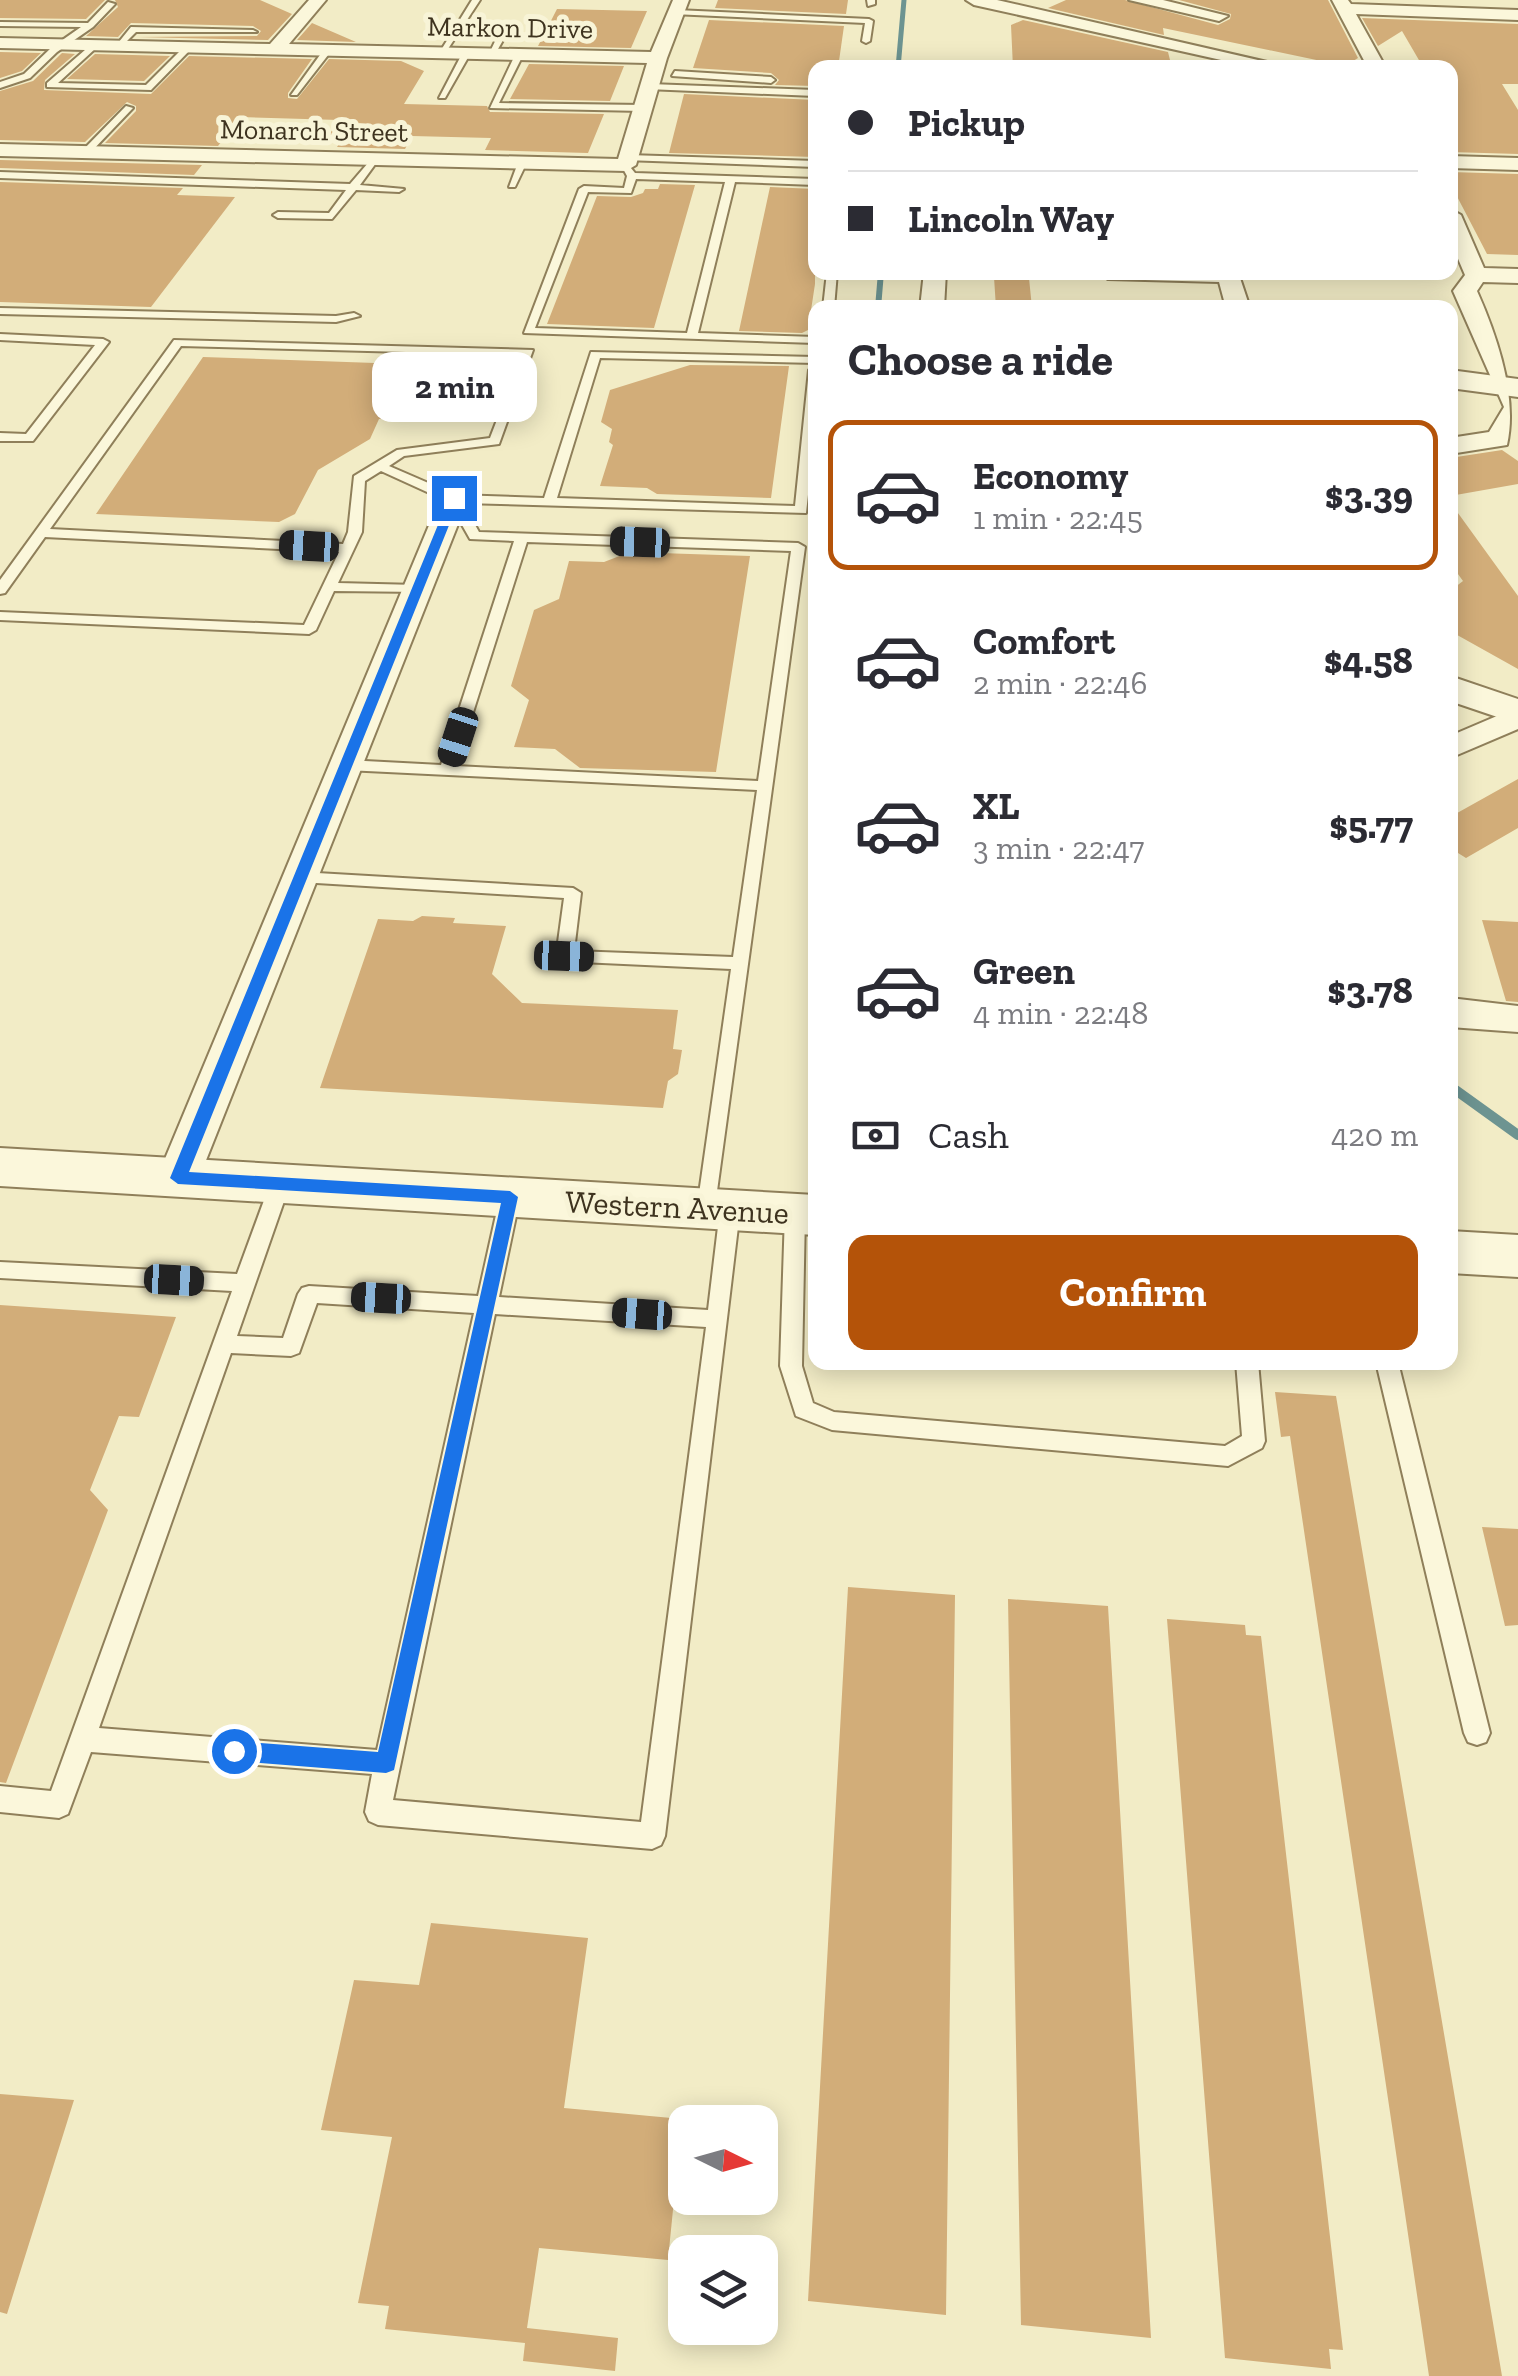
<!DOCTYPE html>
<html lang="en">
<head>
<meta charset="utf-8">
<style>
	:root { --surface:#fff; --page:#f7f7f7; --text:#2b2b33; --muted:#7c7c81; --line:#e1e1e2; --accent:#b45309 }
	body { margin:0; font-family:"Zilla Slab",serif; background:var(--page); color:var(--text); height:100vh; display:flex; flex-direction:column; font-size:38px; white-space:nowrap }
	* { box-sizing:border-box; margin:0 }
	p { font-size:32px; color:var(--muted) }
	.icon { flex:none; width:55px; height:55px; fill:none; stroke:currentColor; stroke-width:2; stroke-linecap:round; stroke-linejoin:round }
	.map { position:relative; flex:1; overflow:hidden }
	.side { position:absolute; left:808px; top:300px; width:650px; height:1070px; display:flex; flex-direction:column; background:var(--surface); border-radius:20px; box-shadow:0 5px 25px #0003 }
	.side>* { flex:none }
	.hud { position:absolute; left:808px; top:60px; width:650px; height:220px; border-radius:20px; box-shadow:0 5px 25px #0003; display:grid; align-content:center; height:220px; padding:0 40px; background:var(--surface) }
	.needle { width:65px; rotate:95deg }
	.fabs { position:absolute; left:668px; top:2105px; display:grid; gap:20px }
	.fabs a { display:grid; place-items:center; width:110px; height:110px; border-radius:20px; background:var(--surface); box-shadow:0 5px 25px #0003; font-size:50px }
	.end { position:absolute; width:45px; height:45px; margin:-22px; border:12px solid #1a73e8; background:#fff; box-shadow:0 0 0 5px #fff }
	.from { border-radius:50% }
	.bubble { position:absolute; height:70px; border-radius:20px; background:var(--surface); box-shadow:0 5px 25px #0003; font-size:32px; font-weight:800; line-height:70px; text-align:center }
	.car { position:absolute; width:30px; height:60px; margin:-30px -15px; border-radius:12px; box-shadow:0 0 8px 2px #0007; background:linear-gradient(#222 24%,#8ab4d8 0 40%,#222 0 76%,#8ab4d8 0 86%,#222 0) }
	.hud b { display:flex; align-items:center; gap:35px; height:95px; font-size:38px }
	.hud b+b { border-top:2px solid var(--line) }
	.hud i { width:25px; height:25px; background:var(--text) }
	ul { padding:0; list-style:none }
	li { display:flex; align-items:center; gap:30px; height:150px; margin:0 20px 15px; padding:0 20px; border:5px solid transparent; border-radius:20px }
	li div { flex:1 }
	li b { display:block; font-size:38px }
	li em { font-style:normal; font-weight:800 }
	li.current { border-color:var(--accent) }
	li>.icon { width:90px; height:90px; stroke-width:1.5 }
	h2 { padding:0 40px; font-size:45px; line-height:120px }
	.pay { display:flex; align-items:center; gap:25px; height:110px; padding:0 40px; font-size:38px }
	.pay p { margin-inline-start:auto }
	.cta { display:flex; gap:20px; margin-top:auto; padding:20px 40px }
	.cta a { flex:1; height:115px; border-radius:20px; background:var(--accent); color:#fff; font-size:40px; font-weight:800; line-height:115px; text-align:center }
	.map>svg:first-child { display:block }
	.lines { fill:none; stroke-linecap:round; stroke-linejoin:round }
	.stream-far2 { stroke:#6d9491; stroke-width:5 }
	.stream-far1 { stroke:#6d9491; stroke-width:6 }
	.stream { stroke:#6d9491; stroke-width:10 }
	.building { fill:#d2ad79 }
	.service-casing { stroke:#8f7f5a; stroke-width:4 }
	.minor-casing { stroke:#8f7f5a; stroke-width:4 }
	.tertiary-casing { stroke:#8f7f5a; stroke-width:4 }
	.service { fill:#fbf7db; fill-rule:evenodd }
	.minor { fill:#fbf7db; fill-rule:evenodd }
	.tertiary { fill:#fbf7db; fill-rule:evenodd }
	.route { fill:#1a73e8 }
	.labels { text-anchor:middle; stroke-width:10; stroke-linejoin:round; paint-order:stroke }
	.far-street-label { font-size:28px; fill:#3e331f; stroke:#f8f4d7 }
	.street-label { font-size:32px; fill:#3e331f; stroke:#f8f4d7 }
</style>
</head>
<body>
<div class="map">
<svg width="1518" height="2376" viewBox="0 0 1518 2376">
	<rect width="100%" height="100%" fill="#f2ecc6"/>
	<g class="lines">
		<path class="stream-far2" d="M 898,68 L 904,0"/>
		<path class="stream-far1" d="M 878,308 L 881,272"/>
		<path class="stream" d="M 1450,1086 L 1518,1135"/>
	</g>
	<path class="building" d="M 0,0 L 105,0 L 86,19 L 0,18 Z
		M 115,0 L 260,0 L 292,14 L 268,40 L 136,37 L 257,36 L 261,31 L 253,26 L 131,23 L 118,37 L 86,36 L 118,7 Z
		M 718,0 L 848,0 L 846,14 L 715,8 Z
		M 1066,0 L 1125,0 L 1218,25 L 1230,19 L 1231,14 L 1179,0 L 1328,0 L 1358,58 L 1345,66 L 1163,28 L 1164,35 L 1048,8 Z
		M 557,9 L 647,11 L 631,48 L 538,46 Z
		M 1362,18 L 1518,24 L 1518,84 L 1502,84 L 1518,110 L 1518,154 L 1450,152 L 1450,68 L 1423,67 L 1402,31 L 1378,46 Z
		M 709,20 L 844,26 L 838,68 L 815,68 L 815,86 L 775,85 L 779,80 L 771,73 L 693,68 Z
		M 1023,20 L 1168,52 L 1172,68 L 1013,68 L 1011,25 Z
		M 312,23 L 356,42 L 297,40 Z
		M 0,52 L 41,53 L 22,71 L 0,78 Z
		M 62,53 L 75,54 L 45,80 L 44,90 L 151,94 L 189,56 L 312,59 L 288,93 L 288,98 L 297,99 L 329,59 L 401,61 L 424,71 L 404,104 L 487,106 L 490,112 L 604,114 L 588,153 L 485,150 L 491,138 L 412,136 L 405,149 L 337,147 L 345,135 L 329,135 L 339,120 L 241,117 L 218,146 L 105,143 L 136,111 L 136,106 L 127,102 L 85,142 L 0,140 L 0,91 L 33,81 Z
		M 95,54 L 170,56 L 144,81 L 67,79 Z
		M 529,64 L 624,66 L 610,101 L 510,99 Z
		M 684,94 L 815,100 L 815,157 L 669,153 Z
		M 0,160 L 202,165 L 194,175 L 0,168 Z
		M 1450,172 L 1518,174 L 1518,255 L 1487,254 L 1450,183 Z
		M 0,182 L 183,188 L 177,195 L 235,197 L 151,307 L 0,302 Z
		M 660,184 L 695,185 L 654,328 L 547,324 L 597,196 L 631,197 L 643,193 L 645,189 L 658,189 Z
		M 770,187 L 815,189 L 815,284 L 808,330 L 802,333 L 739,331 Z
		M 994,277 L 1029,278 L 1032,308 L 996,308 Z
		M 203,357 L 489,367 L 474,405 L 446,421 L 379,419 L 370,439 L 318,470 L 295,514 L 279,522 L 96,514 Z
		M 690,365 L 789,366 L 771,498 L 657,494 L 647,488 L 600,486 L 613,445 L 609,442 L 612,429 L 601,422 L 610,390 Z
		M 1502,450 L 1518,461 L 1518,484 L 1450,496 L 1450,458 Z
		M 1450,502 L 1518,596 L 1518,669 L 1450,631 L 1450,591 L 1463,581 L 1450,563 Z
		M 630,552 L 750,556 L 716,772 L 580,768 L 555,749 L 514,747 L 529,700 L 511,686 L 534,610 L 559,599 L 569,561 L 604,562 Z
		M 1518,779 L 1518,828 L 1466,858 L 1450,848 L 1450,817 Z
		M 422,916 L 455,918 L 453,923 L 506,926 L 492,974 L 522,1003 L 678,1010 L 673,1049 L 682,1050 L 678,1074 L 668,1081 L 663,1108 L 320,1088 L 378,919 L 413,921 Z
		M 1482,920 L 1518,922 L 1518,1002 L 1506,1001 Z
		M 0,1305 L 176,1317 L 139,1417 L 119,1416 L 90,1490 L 108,1510 L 6,1783 L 0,1782 Z
		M 1275,1392 L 1336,1396 L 1502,2376 L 1429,2376 L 1290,1436 L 1281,1437 Z
		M 1482,1527 L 1518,1529 L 1518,1625 L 1505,1626 Z
		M 848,1587 L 955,1595 L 946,2315 L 808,2301 Z
		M 1008,1599 L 1108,1606 L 1151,2338 L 1021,2325 Z
		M 1167,1619 L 1245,1625 L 1246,1635 L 1261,1636 L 1343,2350 L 1329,2349 L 1331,2369 L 1225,2358 Z
		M 431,1923 L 588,1938 L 564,2108 L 682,2119 L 668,2260 L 539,2248 L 527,2328 L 618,2338 L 615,2371 L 523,2361 L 525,2343 L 385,2329 L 389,2306 L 358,2303 L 392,2137 L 321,2130 L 354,1980 L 419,1985 Z
		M 0,2094 L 74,2100 L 7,2314 L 0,2312 Z"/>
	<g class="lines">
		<g class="service-casing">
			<path id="service" d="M 472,0 L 480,0 L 444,55 L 438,55 Z
				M 867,0 L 875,0 L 875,4 L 868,6 Z
				M 108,2 L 115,4 L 93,27 L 57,52 L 30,78 L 0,88 L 0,82 L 24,74 L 51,48 L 81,27 L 0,26 L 0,22 L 88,23 Z
				M 676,10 L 869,19 L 873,21 L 870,41 L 866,43 L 862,41 L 865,23 L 673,14 Z
				M 131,27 L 253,30 L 257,32 L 136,32 L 120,48 L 114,48 Z
				M 499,33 L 506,35 L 494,56 L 488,56 Z
				M 93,43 L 96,48 L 58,83 L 146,85 L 185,46 L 192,48 L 151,90 L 47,87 L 47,83 Z
				M 325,48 L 332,50 L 297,95 L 291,95 Z
				M 463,52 L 470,54 L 445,98 L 439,98 Z
				M 519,52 L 523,55 L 499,103 L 643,105 L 647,108 L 643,111 L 490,108 L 515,55 Z
				M 675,71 L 771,77 L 775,80 L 771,83 L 672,76 Z
				M 650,84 L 815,90 L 815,96 L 647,89 Z
				M 126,106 L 133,108 L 89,154 L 83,154 L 83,150 Z
				M 628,155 L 815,161 L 815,167 L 625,160 Z
				M 374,156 L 379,159 L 360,185 L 404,189 L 399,192 L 356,190 L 332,219 L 278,218 L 273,215 L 278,212 L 329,213 L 346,190 L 0,178 L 0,172 L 350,184 Z
				M 519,160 L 527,162 L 515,187 L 509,187 Z
				M 626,162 L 635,173 L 815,179 L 815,185 L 735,182 L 698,333 L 815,337 L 815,343 L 524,333 L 579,189 L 584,186 L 624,188 L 627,176 L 621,165 ZM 636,179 L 725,182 L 687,333 L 535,328 L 588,192 L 631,193 Z
				M 827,272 L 837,272 L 834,308 L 823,308 Z
				M 0,308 L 336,316 L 354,313 L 360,316 L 336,322 L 0,314 Z
				M 0,334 L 103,339 L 109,342 L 33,441 L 0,441 L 0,433 L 26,434 L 95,345 L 0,340 Z
				M 174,340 L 533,350 L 499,444 L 404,456 L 389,466 L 456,495 L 544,498 L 591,352 L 815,357 L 815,363 L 600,358 L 557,498 L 795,506 L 809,370 L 815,367 L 815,431 L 806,513 L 463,503 L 479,532 L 798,543 L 805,547 L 714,1213 L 700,1213 L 697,1208 L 731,969 L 559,961 L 556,957 L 564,898 L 300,882 L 292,877 L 300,872 L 573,888 L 581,893 L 574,951 L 733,957 L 757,790 L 346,770 L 338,765 L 346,760 L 441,765 L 514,541 L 470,539 L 449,502 L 381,471 L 365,481 L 362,532 L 338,583 L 417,585 L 424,589 L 422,592 L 334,591 L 316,630 L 309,634 L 0,620 L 0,612 L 304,625 L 339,552 L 45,537 L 5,593 L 0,594 L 0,580 ZM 181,346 L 522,355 L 490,438 L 397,450 L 354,476 L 348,532 L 343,544 L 50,529 ZM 527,542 L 791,551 L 758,781 L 456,766 Z
				M 280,1176 L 290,1184 L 237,1336 L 283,1338 L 298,1294 L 302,1288 L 309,1286 L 478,1296 L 500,1197 L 503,1192 L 517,1192 L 520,1197 L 499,1297 L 708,1310 L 720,1210 L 723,1205 L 737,1205 L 740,1210 L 665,1836 L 661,1845 L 652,1849 L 378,1825 L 369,1821 L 365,1812 L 372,1774 L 91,1752 L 68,1814 L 59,1818 L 0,1812 L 0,1786 L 51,1791 L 232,1291 L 0,1278 L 0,1262 L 237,1274 L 270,1184 ZM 317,1303 L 474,1313 L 377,1750 L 99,1728 L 231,1353 L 291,1356 L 299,1353 ZM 495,1314 L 706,1327 L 641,1822 L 393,1800 Z
				M 795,1206 L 802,1209 L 805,1214 L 802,1366 L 813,1403 L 834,1412 L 1225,1446 L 1242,1436 L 1236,1362 L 1258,1362 L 1265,1441 L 1262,1448 L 1228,1466 L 832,1430 L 796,1416 L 780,1366 L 785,1214 L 788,1209 Z
				M 1376,1362 L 1398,1362 L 1490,1733 L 1486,1742 L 1477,1745 L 1468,1742 L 1464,1733 Z"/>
		</g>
		<g class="minor-casing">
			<path id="minor" d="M 309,0 L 326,0 L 289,44 L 651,52 L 673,0 L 689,0 L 667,58 L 636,165 L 626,171 L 0,156 L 0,144 L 618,159 L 647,63 L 0,48 L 0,38 L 270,44 Z
				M 966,0 L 997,0 L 1293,68 L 1257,68 L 974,5 Z
				M 1129,0 L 1163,0 L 1228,16 L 1219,21 Z
				M 1332,0 L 1348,0 L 1351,4 L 1518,10 L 1518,20 L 1356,14 L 1386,68 L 1368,68 Z
				M 1450,156 L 1518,158 L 1518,170 L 1450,168 Z
				M 1450,209 L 1461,215 L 1484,268 L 1518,269 L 1518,283 L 1483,282 L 1477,291 C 1497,336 1518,397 1507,445 L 1450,454 L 1450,438 L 1489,432 L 1504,407 L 1453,291 L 1465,275 L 1450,240 Z
				M 924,272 L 946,272 L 944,308 L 920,308 Z
				M 1097,272 L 1238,272 L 1250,308 L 1226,308 L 1219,282 L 1108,279 Z
				M 454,491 L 468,499 L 199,1178 L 193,1189 L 178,1194 L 163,1189 L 157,1178 L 440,499 Z
				M 1518,707 L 1518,729 L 1450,758 L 1450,736 Z
				M 1450,998 L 1518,1006 L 1518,1032 L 1450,1027 Z"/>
		</g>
		<g class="tertiary-casing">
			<path id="tertiary" d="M 1450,370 L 1518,379 L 1518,397 L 1450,388 Z
				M 1450,676 L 1518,699 L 1518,724 L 1450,701 Z
				M 0,1148 L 815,1195 L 815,1235 L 0,1186 Z
				M 1450,1231 L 1518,1235 L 1518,1277 L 1450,1273 Z"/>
		</g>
		<use href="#service" class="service"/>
		<use href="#minor" class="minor"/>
		<use href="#tertiary" class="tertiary"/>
	</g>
	<path class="route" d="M 454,495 L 460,498 L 189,1172 L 510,1191 L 518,1197 L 394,1770 L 386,1773 L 234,1761 L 227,1758 L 224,1751 L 227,1744 L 234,1741 L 378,1752 L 501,1203 L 178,1184 L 170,1178 L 449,498 Z"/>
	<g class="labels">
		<g class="far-street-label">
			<text transform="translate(510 27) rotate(1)" y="10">Markon Drive</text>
			<text transform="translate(314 130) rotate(1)" y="10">Monarch Street</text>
		</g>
		<g class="street-label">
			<text transform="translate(677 1207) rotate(3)" y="11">Western Avenue</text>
		</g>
	</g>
</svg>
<div class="fabs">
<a><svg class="needle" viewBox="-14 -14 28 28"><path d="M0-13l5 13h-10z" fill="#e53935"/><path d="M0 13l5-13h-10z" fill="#7c7c81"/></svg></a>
<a><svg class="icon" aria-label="layers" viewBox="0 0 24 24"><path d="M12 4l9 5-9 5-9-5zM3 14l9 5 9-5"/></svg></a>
</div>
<i class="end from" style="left:234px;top:1751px"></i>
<i class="end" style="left:454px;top:498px"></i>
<div class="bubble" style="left:372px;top:352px;width:165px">2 min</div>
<i class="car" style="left:640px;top:542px;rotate:272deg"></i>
<i class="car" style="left:309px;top:546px;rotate:273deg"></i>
<i class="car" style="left:458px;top:737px;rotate:198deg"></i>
<i class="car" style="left:564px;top:956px;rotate:92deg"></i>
<i class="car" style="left:174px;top:1280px;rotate:93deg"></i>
<i class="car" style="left:381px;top:1298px;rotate:273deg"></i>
<i class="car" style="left:642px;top:1314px;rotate:274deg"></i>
<div class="hud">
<b><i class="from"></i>Pickup</b>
<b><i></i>Lincoln Way</b>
</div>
<section class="side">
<h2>Choose a ride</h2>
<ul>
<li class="current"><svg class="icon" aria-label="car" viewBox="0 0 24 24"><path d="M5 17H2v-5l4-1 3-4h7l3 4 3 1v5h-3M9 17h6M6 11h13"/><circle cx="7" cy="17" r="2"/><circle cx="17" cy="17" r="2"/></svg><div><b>Economy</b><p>1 min · 22:45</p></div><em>$3.39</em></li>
<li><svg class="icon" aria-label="car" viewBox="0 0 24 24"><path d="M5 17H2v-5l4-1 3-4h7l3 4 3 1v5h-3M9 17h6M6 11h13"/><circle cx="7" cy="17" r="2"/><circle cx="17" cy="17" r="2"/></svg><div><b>Comfort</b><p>2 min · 22:46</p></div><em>$4.58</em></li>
<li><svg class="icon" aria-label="car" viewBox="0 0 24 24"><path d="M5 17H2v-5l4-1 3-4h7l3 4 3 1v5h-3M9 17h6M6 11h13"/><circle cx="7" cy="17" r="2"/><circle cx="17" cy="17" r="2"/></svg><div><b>XL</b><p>3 min · 22:47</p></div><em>$5.77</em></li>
<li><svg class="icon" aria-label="car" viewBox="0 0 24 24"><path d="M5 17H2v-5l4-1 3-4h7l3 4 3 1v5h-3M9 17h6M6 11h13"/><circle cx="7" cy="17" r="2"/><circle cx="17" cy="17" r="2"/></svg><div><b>Green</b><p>4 min · 22:48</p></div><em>$3.78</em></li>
</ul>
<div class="pay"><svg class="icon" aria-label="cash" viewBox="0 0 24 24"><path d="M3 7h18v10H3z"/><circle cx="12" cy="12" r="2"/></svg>Cash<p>420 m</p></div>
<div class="cta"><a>Confirm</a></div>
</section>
</div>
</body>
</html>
